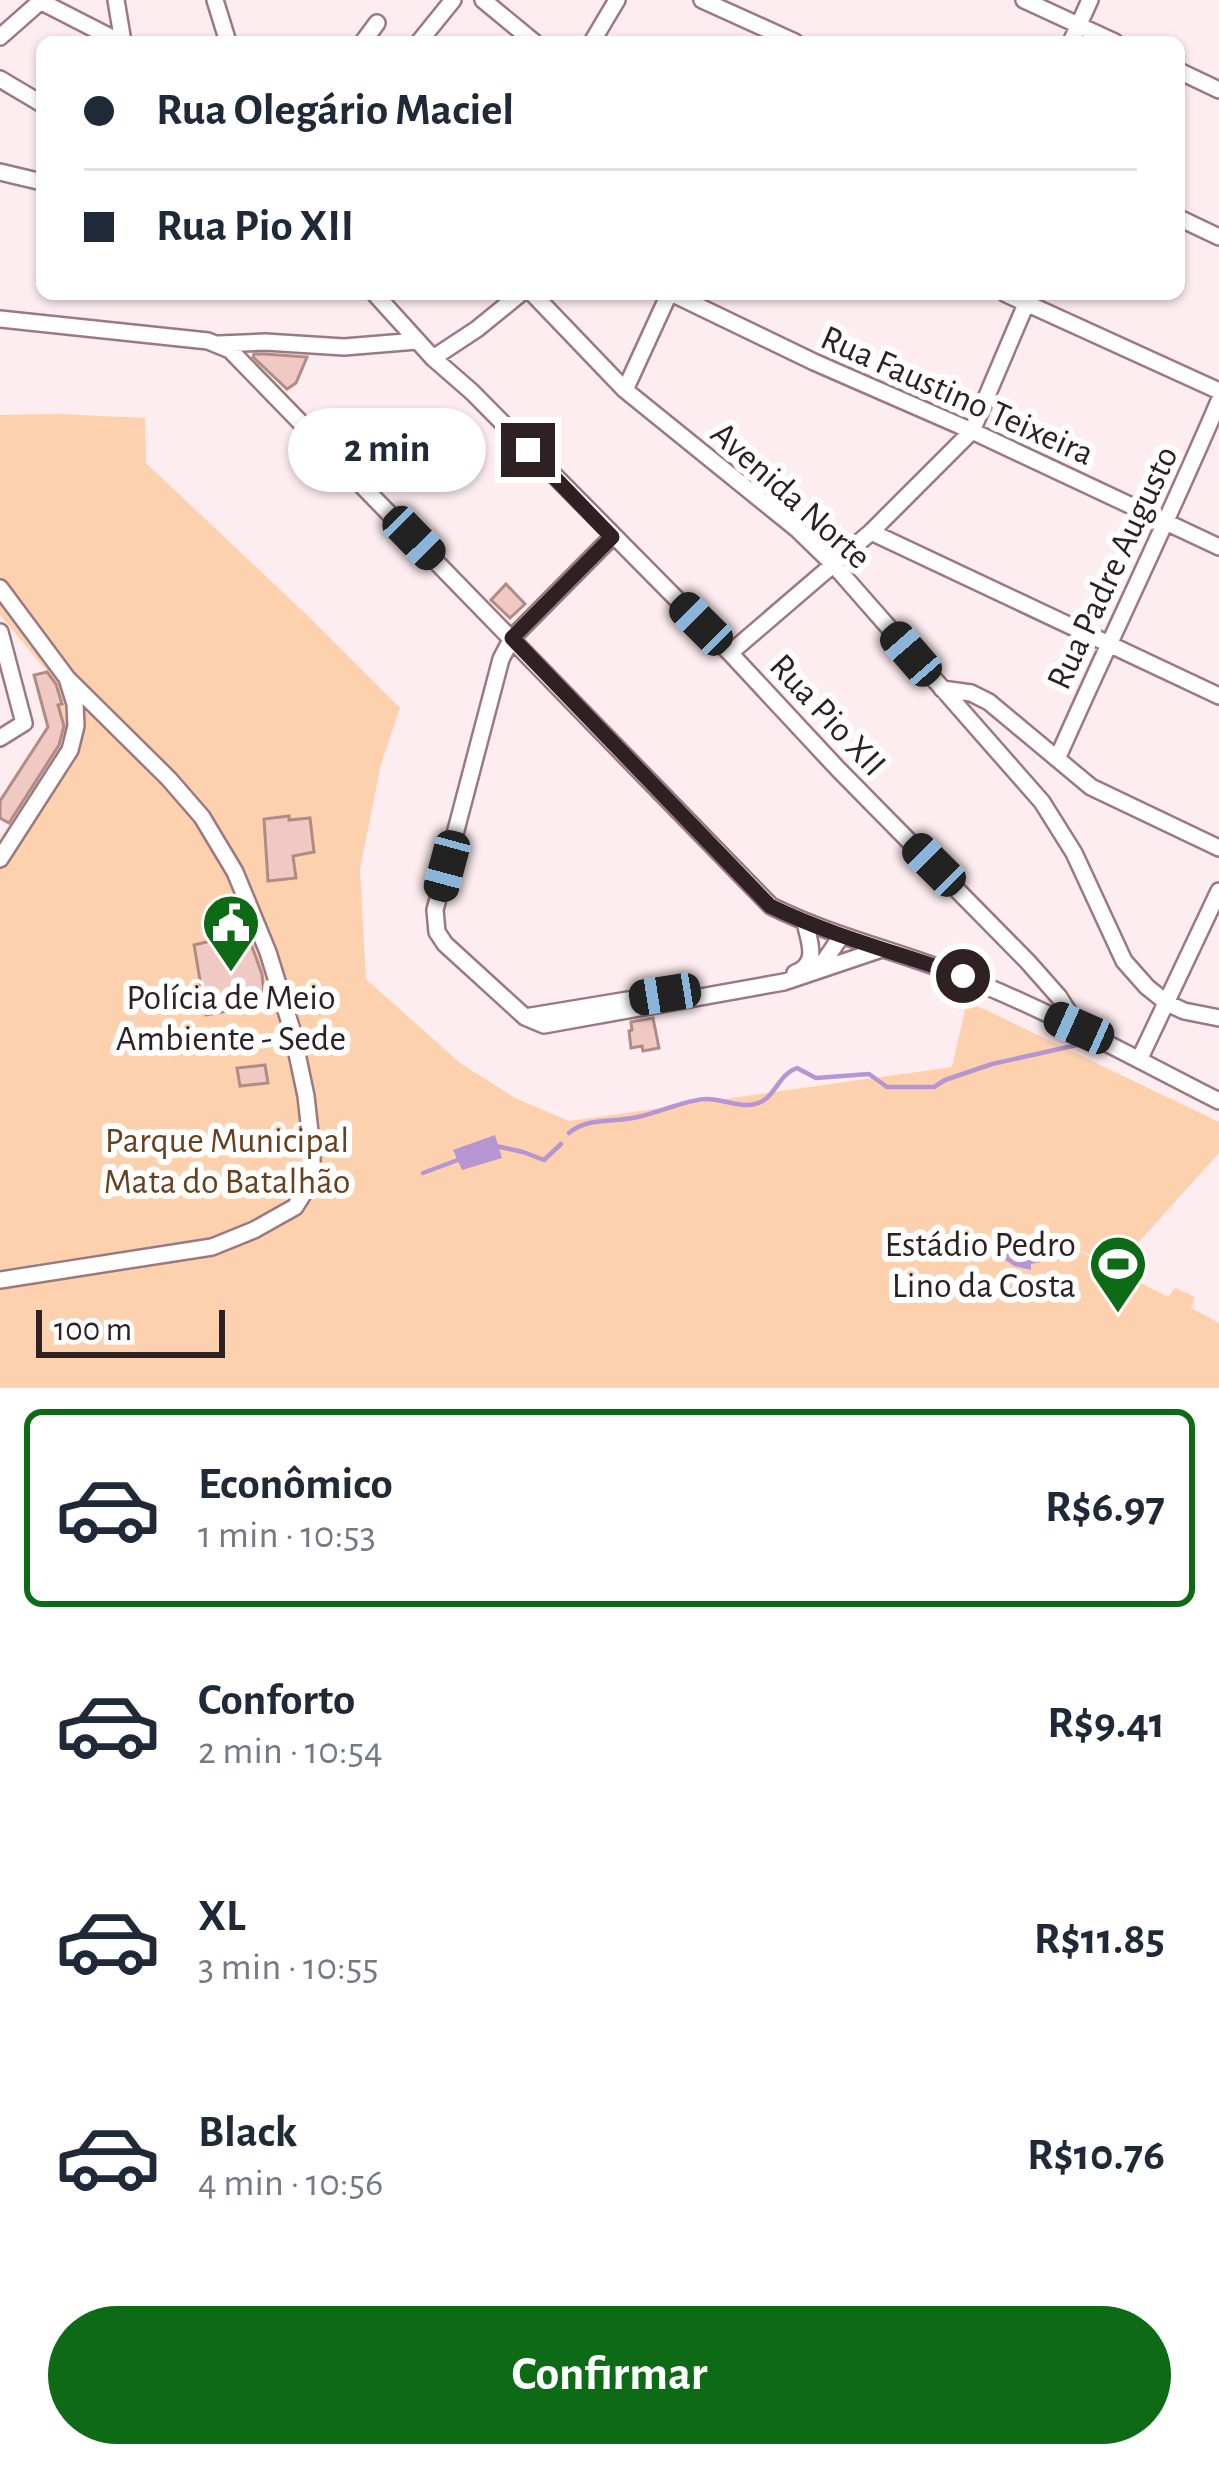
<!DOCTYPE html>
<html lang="pt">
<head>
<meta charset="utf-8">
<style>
	:root { --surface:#fff; --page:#f6f6f7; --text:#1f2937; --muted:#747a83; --line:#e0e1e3; --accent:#0e6b15 }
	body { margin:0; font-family:"Alegreya Sans",sans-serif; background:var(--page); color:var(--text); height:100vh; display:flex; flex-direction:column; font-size:45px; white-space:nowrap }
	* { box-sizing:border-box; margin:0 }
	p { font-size:39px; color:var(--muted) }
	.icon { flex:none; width:66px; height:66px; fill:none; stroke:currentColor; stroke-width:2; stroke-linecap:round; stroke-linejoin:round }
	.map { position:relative; height:1388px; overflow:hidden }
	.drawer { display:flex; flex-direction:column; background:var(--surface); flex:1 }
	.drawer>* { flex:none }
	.top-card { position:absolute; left:36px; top:36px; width:1149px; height:264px; border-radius:18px; box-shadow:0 3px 9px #0004; display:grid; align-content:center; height:264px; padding:0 48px; background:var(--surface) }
	.scale { position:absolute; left:36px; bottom:30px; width:189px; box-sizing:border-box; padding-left:12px; border:6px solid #2e2023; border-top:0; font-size:33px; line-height:42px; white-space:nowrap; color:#2e2023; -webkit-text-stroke:9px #fff; paint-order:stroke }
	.end { position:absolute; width:54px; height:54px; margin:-27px; border:15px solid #2e2023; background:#fff; box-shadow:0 0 0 6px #fff }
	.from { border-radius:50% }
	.bubble { position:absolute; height:84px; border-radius:42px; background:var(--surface); box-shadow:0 3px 9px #0004; font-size:39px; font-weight:600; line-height:84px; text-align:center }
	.car { position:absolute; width:36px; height:72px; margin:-36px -18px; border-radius:15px; box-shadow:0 0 9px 3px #0007; background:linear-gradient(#222 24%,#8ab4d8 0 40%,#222 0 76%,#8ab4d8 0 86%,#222 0) }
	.top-card b { display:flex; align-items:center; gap:42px; height:114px; font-size:45px }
	.top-card b+b { border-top:3px solid var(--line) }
	.top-card i { width:30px; height:30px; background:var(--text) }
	ul { padding:21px 0 0; list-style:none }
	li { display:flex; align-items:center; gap:36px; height:198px; margin:0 24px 18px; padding:0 24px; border:6px solid transparent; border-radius:18px }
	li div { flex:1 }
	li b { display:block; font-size:45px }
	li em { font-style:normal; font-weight:600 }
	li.on { border-color:var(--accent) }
	li>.icon { width:108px; height:108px; stroke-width:1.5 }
	.action { display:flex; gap:24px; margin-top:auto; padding:24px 48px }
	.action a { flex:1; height:138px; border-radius:72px; background:var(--accent); color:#fff; font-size:48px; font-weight:600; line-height:138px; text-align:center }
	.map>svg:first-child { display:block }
	.green { fill:#fed1ae }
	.water { fill:#b695d3 }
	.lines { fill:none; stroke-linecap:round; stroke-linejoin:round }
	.stream { stroke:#b695d3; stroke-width:4.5 }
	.building { fill:#f0cac2; stroke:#b08c85; stroke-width:3 }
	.minor-casing { stroke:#9c7980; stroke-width:20 }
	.minor { stroke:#fff; stroke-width:15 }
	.route { stroke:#2e2023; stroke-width:15 }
	.labels { text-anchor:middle; stroke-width:12; stroke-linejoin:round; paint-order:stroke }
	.street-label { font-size:36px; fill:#2e2023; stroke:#fff }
	.poi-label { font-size:36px; fill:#2e2023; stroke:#fff }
	.park-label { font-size:36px; fill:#69401c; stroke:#fff }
</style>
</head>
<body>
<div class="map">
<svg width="1219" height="1388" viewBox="0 0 1219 1388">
	<rect width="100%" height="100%" fill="#fdedf0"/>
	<path class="green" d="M 59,414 L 145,418 L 146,463 L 309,617 L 400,708 L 381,764 L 360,869 L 366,979 L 460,1063 L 515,1098 L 569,1121 L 952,1067 L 967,1001 L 1219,1122 L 1219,1153 L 1119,1264 L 1077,1250 L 1168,1297 L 1175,1288 L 1195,1297 L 1191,1308 L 1219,1323 L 1219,1388 L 0,1388 L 0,839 L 66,737 L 58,705 L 62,703 L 56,682 L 0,615 L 0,415 Z"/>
	<path class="water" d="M 495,1135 L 502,1158 L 462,1170 L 453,1150 Z
		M 1019,1234 L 1032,1237 L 1046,1254 L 1040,1262 L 1031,1264 L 1031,1270 L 1014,1266 L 1001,1257 C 1002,1244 1007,1239 1019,1234 Z"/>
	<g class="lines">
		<path class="stream" d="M 569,1133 C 586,1118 611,1122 633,1118 C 658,1114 682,1100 707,1099 C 723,1099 740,1108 755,1104 C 775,1100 777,1075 797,1068 L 816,1078 L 869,1074 L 887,1087 L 934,1087 L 945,1080 L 992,1064 L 1086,1043
			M 496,1146 L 523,1152 L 544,1160 L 561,1144
			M 423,1173 L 463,1158"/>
	</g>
	<path class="building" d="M 254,354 L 265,354 L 307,357 L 296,383 L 287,389 L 253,357 Z
		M 506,584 L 525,604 L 510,618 L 491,600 Z
		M 47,672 L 56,684 L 62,704 L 58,705 L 64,726 L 59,745 L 9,823 L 0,818 L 0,801 L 48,727 L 34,675 Z
		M 289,816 L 289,820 L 310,818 L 314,852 L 293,856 L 296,878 L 268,881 L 264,819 Z
		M 245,928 L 262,974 L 265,1004 L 206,1015 L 194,945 L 223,938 Z
		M 653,1018 L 659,1048 L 643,1051 L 642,1046 L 631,1048 L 629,1031 L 632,1030 L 631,1022 Z
		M 265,1065 L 268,1083 L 240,1086 L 237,1068 Z"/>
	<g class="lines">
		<g class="minor-casing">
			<path id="minor" d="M 38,0 L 120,42
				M 116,0 L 123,42
				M 215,0 L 228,42
				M 483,0 L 534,42
				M 702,0 L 795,42
				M 1024,0 L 1115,42
				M 0,37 L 42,0
				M 363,42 L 377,23
				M 419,42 L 453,0
				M 592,42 L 617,0
				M 1071,42 L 1090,0
				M 1179,71 L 1219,90
				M 0,79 L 42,104
				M 0,172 L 42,182
				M 1179,218 L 1219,237
				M 375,294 L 433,358 L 472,392 L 730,653 L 838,769 L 1028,962 L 1059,997 L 1078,1027
				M 533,294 L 625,390 L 798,530 L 833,564 L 1042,802 L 1074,853 L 1124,961 L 1147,987 L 1167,1003 L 1184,1011 L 1219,1018
				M 673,294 L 814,362 L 972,431 L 1219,547
				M 1006,294 L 1219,391
				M 0,319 L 208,341 L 230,350 L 771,906 C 831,936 898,951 961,976 C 1050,1011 1134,1058 1219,1101
				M 219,344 L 265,342 L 344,347 L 417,341
				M 433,358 L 477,329 L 520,294
				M 625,390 L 669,294
				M 871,532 L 1219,696
				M 612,537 L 512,638 L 501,659 L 435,910 L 437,932 L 445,944 L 525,1017 L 544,1025 L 784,982 L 882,949
				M 0,588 L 67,678 L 75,704 L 76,726 L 70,750 L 0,859
				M 0,632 L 24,723 L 0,738
				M 730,653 L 871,532 L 972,431 L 1026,304
				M 942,689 L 971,693 L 989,702 L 1091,787 L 1219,848
				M 1057,759 C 1110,639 1168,521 1219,401
				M 813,972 L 825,960 L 842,935
				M 795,973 C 819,964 810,943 805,923
				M 525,1017 L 670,993
				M 1139,1060 L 1219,891
				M 0,1280 L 212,1247 L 254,1230 L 295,1207 L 312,1180 L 312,1150 L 306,1096 L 292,1030 L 268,952 L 235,872 L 202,817 L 169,779 L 67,678"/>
		</g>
		<use href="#minor" class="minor"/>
	</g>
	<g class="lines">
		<path class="route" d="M 528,450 L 612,537 L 512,638 L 770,906 C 831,936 899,953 963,976"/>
	</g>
	<defs>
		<g id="civic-pin" transform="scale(3)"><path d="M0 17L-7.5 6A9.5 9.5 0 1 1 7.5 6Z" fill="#0e6b15" stroke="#fff"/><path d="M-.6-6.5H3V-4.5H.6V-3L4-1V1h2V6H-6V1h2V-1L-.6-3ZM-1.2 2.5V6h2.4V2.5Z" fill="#fff"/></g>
		<g id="stadium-pin" transform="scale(3)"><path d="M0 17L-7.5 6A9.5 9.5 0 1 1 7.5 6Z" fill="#0e6b15" stroke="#fff"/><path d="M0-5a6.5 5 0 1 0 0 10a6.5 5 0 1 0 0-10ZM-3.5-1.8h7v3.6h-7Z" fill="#fff"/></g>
	</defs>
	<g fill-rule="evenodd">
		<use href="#civic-pin" x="231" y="923"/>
		<use href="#stadium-pin" x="1118" y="1264"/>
	</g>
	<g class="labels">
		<g class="street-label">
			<text transform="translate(958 394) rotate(24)" y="13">Rua Faustino Teixeira</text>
			<text transform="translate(792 494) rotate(42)" y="13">Avenida Norte</text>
			<text transform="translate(1111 567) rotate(-65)" y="13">Rua Padre Augusto</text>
			<text transform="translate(829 714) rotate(47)" y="13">Rua Pio XII</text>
		</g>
		<g class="poi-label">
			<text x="231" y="1009">Polícia de Meio<tspan x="231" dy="41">Ambiente - Sede</tspan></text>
			<text x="1076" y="1256" text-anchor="end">Estádio Pedro<tspan x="1076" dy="41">Lino da Costa</tspan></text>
		</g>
		<g class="park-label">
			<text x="227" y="1152">Parque Municipal<tspan x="227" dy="41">Mata do Batalhão</tspan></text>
		</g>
	</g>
</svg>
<div class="scale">100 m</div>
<i class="end from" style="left:963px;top:976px"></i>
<i class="end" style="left:528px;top:450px"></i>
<div class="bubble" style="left:288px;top:408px;width:198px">2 min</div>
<i class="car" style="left:414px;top:538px;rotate:136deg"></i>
<i class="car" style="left:701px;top:624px;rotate:315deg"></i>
<i class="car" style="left:911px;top:654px;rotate:319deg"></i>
<i class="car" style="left:934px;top:865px;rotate:315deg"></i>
<i class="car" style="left:447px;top:866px;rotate:195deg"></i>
<i class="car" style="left:665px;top:994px;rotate:261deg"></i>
<i class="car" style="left:1079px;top:1028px;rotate:294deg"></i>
<div class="top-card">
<b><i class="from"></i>Rua Olegário Maciel</b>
<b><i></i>Rua Pio XII</b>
</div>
</div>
<section class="drawer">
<ul>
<li class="on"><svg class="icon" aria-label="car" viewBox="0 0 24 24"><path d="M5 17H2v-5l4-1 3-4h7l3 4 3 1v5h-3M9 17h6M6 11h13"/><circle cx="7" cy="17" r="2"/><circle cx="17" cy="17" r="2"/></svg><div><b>Econômico</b><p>1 min · 10:53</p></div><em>R$6.97</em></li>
<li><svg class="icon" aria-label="car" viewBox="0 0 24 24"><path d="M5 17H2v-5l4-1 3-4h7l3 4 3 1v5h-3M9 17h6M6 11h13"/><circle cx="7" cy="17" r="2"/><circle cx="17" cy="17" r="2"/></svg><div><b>Conforto</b><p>2 min · 10:54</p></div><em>R$9.41</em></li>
<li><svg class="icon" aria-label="car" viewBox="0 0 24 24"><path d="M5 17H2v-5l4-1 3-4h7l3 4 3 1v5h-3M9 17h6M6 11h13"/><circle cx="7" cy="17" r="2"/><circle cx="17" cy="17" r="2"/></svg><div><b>XL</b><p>3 min · 10:55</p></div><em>R$11.85</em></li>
<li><svg class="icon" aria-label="car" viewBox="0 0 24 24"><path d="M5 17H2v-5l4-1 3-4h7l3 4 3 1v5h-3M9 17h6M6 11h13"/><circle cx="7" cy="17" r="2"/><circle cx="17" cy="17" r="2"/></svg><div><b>Black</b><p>4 min · 10:56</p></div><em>R$10.76</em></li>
</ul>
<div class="action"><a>Confirmar</a></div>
</section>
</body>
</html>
